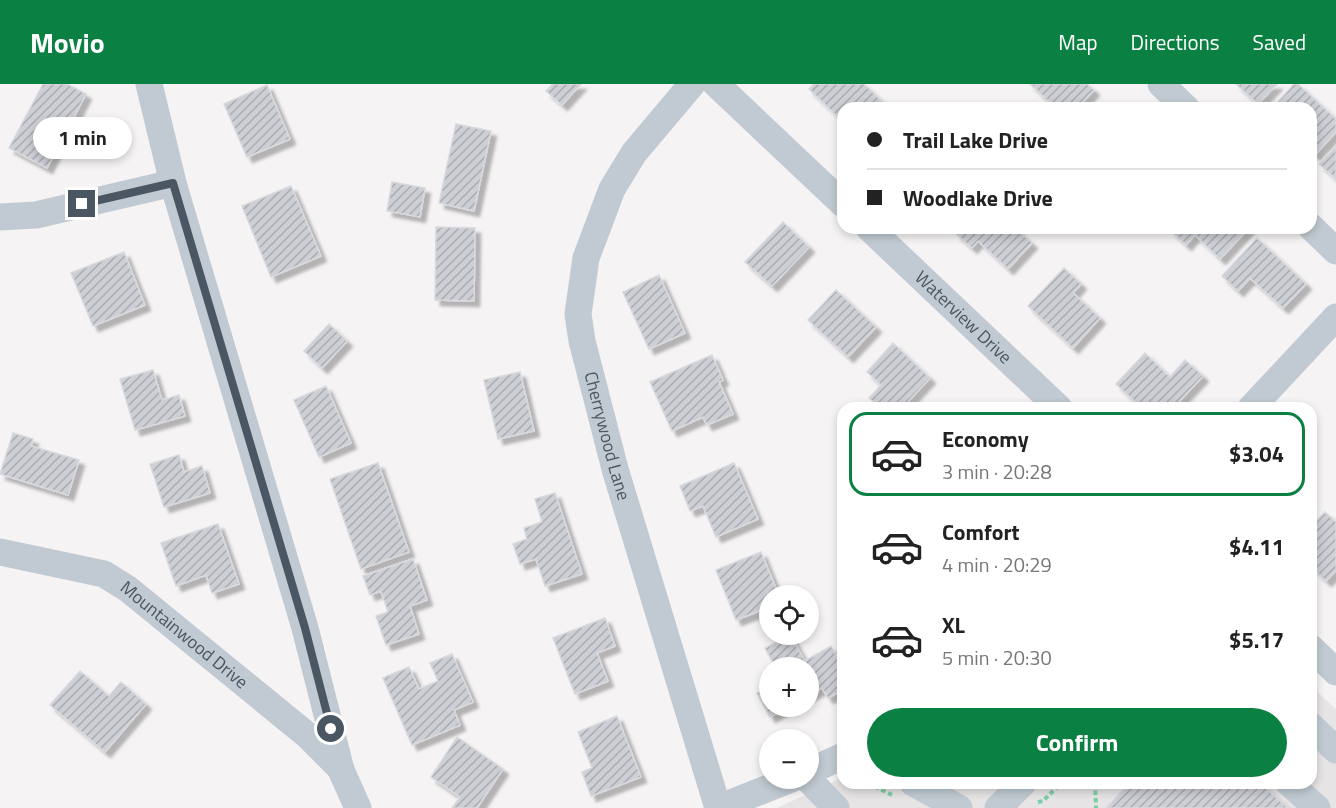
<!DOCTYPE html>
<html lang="en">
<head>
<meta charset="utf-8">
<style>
	:root { --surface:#fff; --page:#f6f6f6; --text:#222; --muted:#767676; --line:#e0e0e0; --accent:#0b8043 }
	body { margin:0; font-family:"Titillium Web",sans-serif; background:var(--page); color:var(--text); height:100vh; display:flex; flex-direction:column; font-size:22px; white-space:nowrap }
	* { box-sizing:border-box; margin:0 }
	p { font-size:20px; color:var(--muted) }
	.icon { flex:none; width:33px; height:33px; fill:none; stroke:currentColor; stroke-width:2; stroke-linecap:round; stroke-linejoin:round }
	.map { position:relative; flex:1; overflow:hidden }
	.drawer { position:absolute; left:837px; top:318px; width:480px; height:387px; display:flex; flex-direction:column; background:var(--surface); border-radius:18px; box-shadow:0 3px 9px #0003 }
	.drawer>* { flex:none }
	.banner { position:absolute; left:837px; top:18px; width:480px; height:132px; border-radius:18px; box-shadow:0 3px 9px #0003; display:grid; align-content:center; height:132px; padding:0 30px; background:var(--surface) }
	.controls { position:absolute; left:759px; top:501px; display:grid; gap:12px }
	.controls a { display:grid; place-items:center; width:60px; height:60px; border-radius:50%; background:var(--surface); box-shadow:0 3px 9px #0003; font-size:30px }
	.end { position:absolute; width:27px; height:27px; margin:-14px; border:8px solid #4a5661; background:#fff; box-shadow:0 0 0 3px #fff }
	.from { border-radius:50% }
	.bubble { position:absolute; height:42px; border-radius:21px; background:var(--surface); box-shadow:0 3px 9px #0003; font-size:20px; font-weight:700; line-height:42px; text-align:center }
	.banner b { display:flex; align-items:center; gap:21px; height:57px; font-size:22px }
	.banner b+b { border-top:2px solid var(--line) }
	.banner i { width:15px; height:15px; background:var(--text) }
	ul { padding:10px 0 0; list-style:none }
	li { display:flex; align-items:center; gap:18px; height:84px; margin:0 12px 9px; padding:0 18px; border:3px solid transparent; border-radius:18px }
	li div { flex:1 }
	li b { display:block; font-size:22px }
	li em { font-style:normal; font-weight:700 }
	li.current { border-color:var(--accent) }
	li>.icon { width:54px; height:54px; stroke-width:1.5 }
	.primary-button { display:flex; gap:12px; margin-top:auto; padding:12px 30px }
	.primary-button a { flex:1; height:69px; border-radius:36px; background:var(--accent); color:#fff; font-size:24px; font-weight:700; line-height:69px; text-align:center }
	header { display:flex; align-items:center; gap:36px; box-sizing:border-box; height:84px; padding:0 30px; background:var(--accent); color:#fff }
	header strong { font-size:28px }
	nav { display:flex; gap:33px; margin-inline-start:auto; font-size:21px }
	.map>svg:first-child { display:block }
	.education { fill:#e6e4e5 }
	.building { fill:url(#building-hatch); stroke:#d7d9de; stroke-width:1.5; filter:url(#shadow) }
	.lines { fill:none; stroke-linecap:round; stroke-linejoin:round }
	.path { stroke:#7ad0a6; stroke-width:4; stroke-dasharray:4.5 3; stroke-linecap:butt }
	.minor { stroke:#c1cad2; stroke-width:27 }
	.route { stroke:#4a5661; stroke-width:8 }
	.labels { text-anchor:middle; stroke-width:4.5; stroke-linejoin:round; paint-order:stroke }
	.street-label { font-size:18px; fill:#4a5661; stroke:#fff }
</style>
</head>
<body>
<header>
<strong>Movio</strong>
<nav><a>Map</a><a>Directions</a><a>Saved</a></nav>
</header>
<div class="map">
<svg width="1336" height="724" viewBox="0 0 1336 724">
	<defs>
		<pattern id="building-hatch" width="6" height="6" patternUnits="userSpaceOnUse" patternTransform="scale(1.5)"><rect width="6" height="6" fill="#cdcfd5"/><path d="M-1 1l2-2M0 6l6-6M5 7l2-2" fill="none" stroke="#a8abb0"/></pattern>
		<filter id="shadow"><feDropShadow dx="5.5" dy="5.5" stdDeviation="1.5" flood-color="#0004"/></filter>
	</defs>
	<rect width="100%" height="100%" fill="#f5f3f3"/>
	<path class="education" d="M 1311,602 L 1336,625 L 1336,724 L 777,724 L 843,693 L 843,699 L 1311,699 Z"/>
	<path class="building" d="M 43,0 L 67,0 L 86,10 L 47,84 L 9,64 Z
		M 553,0 L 581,0 L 562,21 L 546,7 Z
		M 814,0 L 864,0 L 889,24 L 843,24 L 843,38 L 809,5 Z
		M 1030,0 L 1087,0 L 1094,6 L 1077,24 L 1056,24 Z
		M 1236,0 L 1277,0 L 1258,20 Z
		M 1294,0 L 1298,0 L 1336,35 L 1336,48 L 1315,71 L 1311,68 L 1311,24 L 1272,24 Z
		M 267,1 L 290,55 L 247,73 L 224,20 Z
		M 456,40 L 491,47 L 474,127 L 439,119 Z
		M 1336,62 L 1336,95 L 1319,80 Z
		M 392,98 L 425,104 L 420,133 L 387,127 Z
		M 291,102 L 321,172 L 271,193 L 242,122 Z
		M 783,138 L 809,163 L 772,202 L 745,178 Z
		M 436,143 L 475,144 L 474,217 L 435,216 Z
		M 960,144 L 1015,144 L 1032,159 L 1008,185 L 978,157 L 972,164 L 955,149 Z
		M 1174,144 L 1249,144 L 1220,175 L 1195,151 L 1186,161 L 1171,147 Z
		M 1257,154 L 1306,200 L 1283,224 L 1250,194 L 1238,207 L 1222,192 Z
		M 124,168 L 145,221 L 93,242 L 71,189 Z
		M 1064,184 L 1081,200 L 1073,209 L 1100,234 L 1073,264 L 1028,222 Z
		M 659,191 L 685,249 L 649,265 L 623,208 Z
		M 836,206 L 876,243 L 848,273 L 808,236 Z
		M 329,240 L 347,257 L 322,284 L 304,267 Z
		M 893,259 L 930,294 L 902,324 L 880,324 L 869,314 L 881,301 L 867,288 Z
		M 1145,269 L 1170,293 L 1185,276 L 1203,292 L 1173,324 L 1142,324 L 1116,300 Z
		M 712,271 L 723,296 L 719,298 L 733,330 L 707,341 L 703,333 L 672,347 L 650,298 Z
		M 153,286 L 162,316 L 179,311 L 185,332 L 135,346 L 120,295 Z
		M 520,288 L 534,347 L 498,355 L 484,296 Z
		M 326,302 L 351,359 L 319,373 L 294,316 Z
		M 13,349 L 33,355 L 31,362 L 79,376 L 68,411 L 0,390 Z
		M 179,371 L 184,388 L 202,382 L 210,409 L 164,423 L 150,380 Z
		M 378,379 L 409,468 L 361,485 L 330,395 Z
		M 734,379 L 758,435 L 716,453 L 703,422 L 690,427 L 680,402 Z
		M 555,409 L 582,490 L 545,502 L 536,475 L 520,480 L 513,460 L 527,455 L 524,444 L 542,438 L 535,415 Z
		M 1325,428 L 1336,438 L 1336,487 L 1326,497 L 1311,483 L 1311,443 Z
		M 218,440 L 239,500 L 212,509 L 206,491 L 176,502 L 161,459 Z
		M 761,468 L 779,512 L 770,512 L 770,523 L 736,536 L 716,486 Z
		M 413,475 L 427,516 L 410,522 L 419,550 L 386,561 L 376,532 L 388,528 L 381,507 L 370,511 L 363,492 Z
		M 605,534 L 615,562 L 597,569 L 608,597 L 575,610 L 553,554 Z
		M 790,551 L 805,577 L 831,562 L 843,584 L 843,606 L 828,614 L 822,604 L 808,612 L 808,584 L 776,584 L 765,564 Z
		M 452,570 L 473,618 L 454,626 L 460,641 L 412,661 L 383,594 L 409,583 L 419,605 L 438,597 L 430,579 Z
		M 80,587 L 109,612 L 121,598 L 146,620 L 105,668 L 50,621 Z
		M 770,602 L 770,622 L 789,622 L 770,633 L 757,609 Z
		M 617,632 L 641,693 L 591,712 L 582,688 L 592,684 L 578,648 Z
		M 457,653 L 503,685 L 477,724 L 452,724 L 460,713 L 431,693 Z
		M 1129,699 L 1260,699 L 1288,724 L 1106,724 Z
		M 1129,699 L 1260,699 L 1288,724 L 1106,724 Z"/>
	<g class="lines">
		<path class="path" d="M 868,699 L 892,711
			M 1095,699 L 1096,724
			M 1038,718 L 1043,717 L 1058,702 L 1069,699"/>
		<g class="minor">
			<path d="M 149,0 L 173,99 L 305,544 L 341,686 L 358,724"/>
			<path id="s1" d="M 692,0 L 634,69 L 612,105 L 586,174 L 578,230 L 582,257 L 615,385 L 718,724"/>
			<path d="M 716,0 L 843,120"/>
			<path d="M 1161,0 L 1186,24"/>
			<path d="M 0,133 L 36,131 L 173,99"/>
			<path d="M 1311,143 L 1336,167"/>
			<path id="s2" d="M 869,144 L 1059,324"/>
			<path d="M 1251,324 L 1336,233"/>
			<path id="s3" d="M 0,468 L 104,490 L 128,505 L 307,651 L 341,685"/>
			<path d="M 1311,564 L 1336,588"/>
			<path d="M 1311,642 L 1336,666"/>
			<path d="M 808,688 L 843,672"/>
			<path d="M 807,694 L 836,724"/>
			<path d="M 913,699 L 959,724"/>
			<path d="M 1289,699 L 1317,724"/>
			<path d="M 718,724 L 794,694"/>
			<path d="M 998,724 L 1023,699"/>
		</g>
	</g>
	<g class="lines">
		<path class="route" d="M 82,120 L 173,99 L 305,544 L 331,645"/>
	</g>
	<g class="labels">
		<g class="street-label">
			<text dy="6" stroke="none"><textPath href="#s2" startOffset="130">Waterview Drive</textPath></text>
			<text dy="6" stroke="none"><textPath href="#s1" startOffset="388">Cherrywood Lane</textPath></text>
			<text dy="6" stroke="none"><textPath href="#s3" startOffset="207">Mountainwood Drive</textPath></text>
		</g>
	</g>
</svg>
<div class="controls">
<a><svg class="icon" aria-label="locate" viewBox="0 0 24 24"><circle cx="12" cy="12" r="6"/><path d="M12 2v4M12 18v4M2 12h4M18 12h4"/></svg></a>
<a>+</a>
<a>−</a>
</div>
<i class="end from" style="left:331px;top:645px"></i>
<i class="end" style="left:82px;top:120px"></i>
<div class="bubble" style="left:33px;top:33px;width:99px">1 min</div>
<div class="banner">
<b><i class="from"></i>Trail Lake Drive</b>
<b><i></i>Woodlake Drive</b>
</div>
<section class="drawer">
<ul>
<li class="current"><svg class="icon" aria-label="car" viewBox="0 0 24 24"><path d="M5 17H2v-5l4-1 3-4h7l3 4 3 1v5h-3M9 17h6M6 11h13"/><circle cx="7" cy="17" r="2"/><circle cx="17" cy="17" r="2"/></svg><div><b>Economy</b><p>3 min · 20:28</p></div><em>$3.04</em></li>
<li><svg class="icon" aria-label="car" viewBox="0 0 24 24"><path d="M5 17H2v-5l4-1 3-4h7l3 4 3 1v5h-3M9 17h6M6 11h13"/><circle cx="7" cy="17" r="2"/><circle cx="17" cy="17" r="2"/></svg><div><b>Comfort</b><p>4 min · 20:29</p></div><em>$4.11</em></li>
<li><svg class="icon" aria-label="car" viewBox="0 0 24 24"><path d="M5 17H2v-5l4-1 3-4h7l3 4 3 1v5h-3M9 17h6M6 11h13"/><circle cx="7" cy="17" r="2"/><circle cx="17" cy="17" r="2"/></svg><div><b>XL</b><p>5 min · 20:30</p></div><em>$5.17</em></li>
</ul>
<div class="primary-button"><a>Confirm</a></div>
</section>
</div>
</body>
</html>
